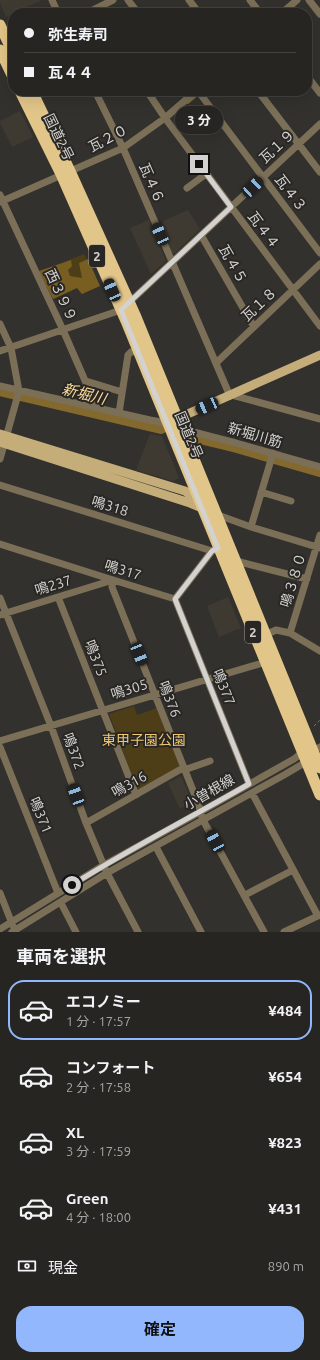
<!DOCTYPE html>
<html lang="ja">
<head>
<meta charset="utf-8">
<style>
	:root { --surface:#262522; --page:#2e2d2a; --text:#f1f3f6; --muted:#a4a5a5; --line:#424240; --accent:#93b7fd }
	body { margin:0; font-family:Ubuntu,"Noto Sans JP",sans-serif; background:var(--page); color:var(--text); height:100vh; display:flex; flex-direction:column; font-size:15px; white-space:nowrap }
	* { box-sizing:border-box; margin:0 }
	p { font-size:13px; color:var(--muted) }
	.icon { flex:none; width:22px; height:22px; fill:none; stroke:currentColor; stroke-width:2; stroke-linecap:round; stroke-linejoin:round }
	.map { position:relative; height:932px; overflow:hidden }
	.side { display:flex; flex-direction:column; background:var(--surface); flex:1 }
	.side>* { flex:none }
	.guide { position:absolute; left:8px; top:8px; width:304px; height:88px; border-radius:16px; box-shadow:0 4px 16px #0002,0 0 0 1px var(--line); display:grid; align-content:center; height:88px; padding:0 16px; background:var(--surface) }
	.end { position:absolute; width:18px; height:18px; margin:-9px; border:5px solid #d3d2d0; background:#111; box-shadow:0 0 0 2px #111 }
	.from { border-radius:50% }
	.bubble { position:absolute; height:28px; border-radius:14px; background:var(--surface); box-shadow:0 4px 16px #0002,0 0 0 1px var(--line); font-size:13px; font-weight:700; line-height:28px; text-align:center }
	.car { position:absolute; width:12px; height:24px; margin:-12px -6px; border-radius:5px; box-shadow:0 0 3px 1px #0007; background:linear-gradient(#222 24%,#8ab4d8 0 40%,#222 0 76%,#8ab4d8 0 86%,#222 0) }
	.guide b { display:flex; align-items:center; gap:14px; height:38px; font-size:15px }
	.guide b+b { border-top:1px solid var(--line) }
	.guide i { width:10px; height:10px; background:var(--text) }
	ul { padding:0; list-style:none }
	li { display:flex; align-items:center; gap:12px; height:60px; margin:0 8px 6px; padding:0 8px; border:2px solid transparent; border-radius:16px }
	li div { flex:1 }
	li b { display:block; font-size:15px }
	li em { font-style:normal; font-weight:700 }
	li.on { border-color:var(--accent) }
	li>.icon { width:36px; height:36px; stroke-width:1.5 }
	h2 { padding:0 16px; font-size:18px; line-height:48px }
	.pay { display:flex; align-items:center; gap:10px; height:44px; padding:0 16px; font-size:15px }
	.pay p { margin-inline-start:auto }
	.action { display:flex; gap:8px; margin-top:auto; padding:8px 16px }
	.action a { flex:1; height:46px; border-radius:16px; background:var(--accent); color:#111; font-size:16px; font-weight:700; line-height:46px; text-align:center }
	.map>svg:first-child { display:block }
	.built { fill:#3f3a31 }
	.green { fill:#4e3e18 }
	.forest { fill:#785e21 }
	.lines { fill:none; stroke-linecap:round; stroke-linejoin:round }
	.stream { stroke:#83692d; stroke-width:2 }
	.river { stroke:#83692d; stroke-width:12 }
	.path { stroke:#73726e; stroke-width:1; stroke-dasharray:3 2; stroke-linecap:butt }
	.minor { stroke:#7b6f57; stroke-width:7 }
	.major { stroke:#c5ad7a; stroke-width:9 }
	.highway { stroke:#e2c588; stroke-width:11 }
	.route { stroke:#d3d2d0; stroke-width:5 }
	.labels { text-anchor:middle; stroke-width:4; stroke-linejoin:round; paint-order:stroke }
	.shield { fill:#292724; stroke:#a09f9c; stroke-width:1 }
	.shield-label { font-size:13px; font-weight:bold; fill:#d3d2d0 }
	.street-label { font-size:14px; fill:#d3d2d0; stroke:#292724 }
	.park-label { font-size:14px; fill:#f0c771; stroke:#292724 }
	.water-label { font-size:15px; font-style:italic; fill:#fcdc99; stroke:#292724 }
</style>
</head>
<body>
<div class="map">
<svg width="320" height="932" viewBox="0 0 320 932">
	<rect width="100%" height="100%" fill="#33312d"/>
	<path class="built" d="M 0,0 L 42,0 L 6,17 L 0,3 Z
		M 20,111 L 33,137 L 12,147 L 0,123 L 0,121 Z
		M 188,210 L 200,229 L 175,253 L 172,253 L 159,223 Z
		M 149,220 L 166,261 L 151,274 L 130,228 Z
		M 150,434 L 162,436 L 179,478 L 173,481 L 136,470 Z
		M 228,597 L 241,628 L 219,637 L 207,606 Z
		M 181,776 L 192,802 L 180,809 L 168,783 Z"/>
	<path class="green" d="M 84,254 L 99,285 L 82,294 L 77,288 L 53,299 L 39,272 Z
		M 134,706 L 137,715 L 157,708 L 179,765 L 178,768 L 140,789 L 137,788 L 109,714 Z"/>
	<path class="forest" d="M 88,259 L 100,286 L 82,294 L 77,288 L 53,299 L 39,271 L 71,260 L 72,266 L 68,270 L 70,276 L 82,278 L 79,263 Z"/>
	<g class="lines">
		<path class="stream" d="M 188,103 L 195,97"/>
		<path class="river" d="M 0,390 L 161,428
			M 196,437 L 237,447 L 320,471"/>
		<path class="path" d="M 44,95 L 52,91
			M 314,726 L 320,720"/>
		<path class="minor" d="M 52,0 L 58,13
			M 128,0 L 138,13
			M 189,0 L 199,13
			M 250,0 L 260,13
			M 309,0 L 320,14
			M 87,13 L 113,0
			M 282,13 L 297,0
			M 307,76 L 320,93
			M 95,91 L 123,148 L 230,396
			M 147,91 L 165,118 L 320,326
			M 198,91 L 320,253
			M 258,91 L 320,172
			M 187,188 L 206,174
			M 0,195 L 63,330 L 97,408
			M 0,202 L 123,148 L 165,118 L 196,91
			M 201,235 L 254,327
			M 0,324 L 11,348 L 19,391 L 0,459
			M 0,351 L 121,310 L 320,124
			M 216,363 L 320,264
			M 86,381 L 122,392
			M 0,386 L 150,420 L 167,423
			M 232,395 L 320,419
			M 119,413 L 128,355 L 131,352 L 138,351
			M 182,429 L 236,443 L 320,467
			M 0,485 L 212,551
			M 261,492 L 291,501
			M 218,515 L 251,527 L 320,548
			M 251,527 L 273,453
			M 0,544 L 113,580 L 175,599
			M 236,561 L 307,579
			M 58,597 L 136,795
			M 0,598 L 51,726 L 86,823 L 107,873 L 138,932
			M 175,599 L 249,784
			M 175,599 L 212,551 L 217,549
			M 0,615 L 113,580 L 112,587 L 198,803 L 203,820 L 264,932
			M 290,633 L 320,535
			M 265,635 L 276,630 L 290,633 L 320,651
			M 0,741 L 266,662
			M 0,747 L 58,893
			M 184,770 L 210,761
			M 252,793 L 318,916
			M 86,823 L 183,768
			M 156,847 L 201,932
			M 0,893 L 13,926
			M 245,895 L 293,870
			M 61,903 L 76,932
			M 0,929 L 104,865 L 200,812 L 294,759 L 303,752 L 313,751 L 320,747
			M 12,932 L 107,873 L 284,775 L 306,762 L 308,760
			M 284,932 L 320,915"/>
		<path class="major" d="M 172,421 L 320,355
			M 0,434 L 185,491 L 201,502
			M 0,442 L 190,503 L 202,508"/>
		<path class="highway" d="M 0,25 L 13,53
			M 0,50 L 13,77
			M 20,91 L 61,174 L 126,321 L 320,795
			M 32,91 L 70,171 L 136,317 L 320,768"/>
	</g>
	<g class="lines">
		<path class="route" d="M 72,885 C 129,849 190,818 249,784 L 175,599 L 212,551 L 218,548 L 121,310 L 231,207 L 199,164"/>
	</g>
	<g class="labels">
		<g class="shield">
			<rect x="89" y="245" width="16" height="22" rx="3"/>
			<rect x="245" y="621" width="16" height="22" rx="3"/>
		</g>
		<g class="shield-label">
			<text x="97" y="261">2</text>
			<text x="253" y="637">2</text>
		</g>
		<g class="street-label">
			<text transform="translate(59 137) rotate(64)" y="5">国道2号</text>
			<text transform="translate(108 138) rotate(-28)" y="5">瓦２０</text>
			<text transform="translate(277 146) rotate(-43)" y="5">瓦１９</text>
			<text transform="translate(152 183) rotate(66)" y="5">瓦４６</text>
			<text transform="translate(291 193) rotate(53)" y="5">瓦４３</text>
			<text transform="translate(264 230) rotate(53)" y="5">瓦４４</text>
			<text transform="translate(233 264) rotate(60)" y="5">瓦４５</text>
			<text transform="translate(61 295) rotate(65)" y="5">西３９９</text>
			<text transform="translate(259 304) rotate(-43)" y="5">瓦１８</text>
			<text transform="translate(189 435) rotate(67)" y="5">国道2号</text>
			<text transform="translate(255 435) rotate(16)" y="5">新堀川筋</text>
			<text transform="translate(110 506) rotate(17)" y="5">鳴318</text>
			<text transform="translate(123 570) rotate(17)" y="5">鳴317</text>
			<text transform="translate(293 580) rotate(-73)" y="5">鳴３８０</text>
			<text transform="translate(53 585) rotate(-17)" y="5">鳴237</text>
			<text transform="translate(96 658) rotate(69)" y="5">鳴375</text>
			<text transform="translate(224 687) rotate(68)" y="5">鳴377</text>
			<text transform="translate(129 689) rotate(-17)" y="5">鳴305</text>
			<text transform="translate(170 699) rotate(69)" y="5">鳴376</text>
			<text transform="translate(74 751) rotate(70)" y="5">鳴372</text>
			<text transform="translate(129 784) rotate(-29)" y="5">鳴316</text>
			<text transform="translate(209 792) rotate(-30)" y="5">小曽根線</text>
			<text transform="translate(41 815) rotate(68)" y="5">鳴371</text>
		</g>
		<g class="park-label">
			<text x="144" y="745">東甲子園公園</text>
		</g>
		<g class="water-label">
			<text transform="translate(84 394) rotate(14)" y="5">新堀川</text>
		</g>
	</g>
</svg>
<i class="end from" style="left:72px;top:885px"></i>
<i class="end" style="left:199px;top:164px"></i>
<div class="bubble" style="left:175px;top:106px;width:48px">3 分</div>
<i class="car" style="left:253px;top:187px;rotate:47deg"></i>
<i class="car" style="left:160px;top:234px;rotate:336deg"></i>
<i class="car" style="left:112px;top:290px;rotate:336deg"></i>
<i class="car" style="left:207px;top:406px;rotate:246deg"></i>
<i class="car" style="left:139px;top:654px;rotate:158deg"></i>
<i class="car" style="left:76px;top:795px;rotate:340deg"></i>
<i class="car" style="left:215px;top:841px;rotate:331deg"></i>
<div class="guide">
<b><i class="from"></i>弥生寿司</b>
<b><i></i>瓦４４</b>
</div>
</div>
<section class="side">
<h2>車両を選択</h2>
<ul>
<li class="on"><svg class="icon" aria-label="car" viewBox="0 0 24 24"><path d="M5 17H2v-5l4-1 3-4h7l3 4 3 1v5h-3M9 17h6M6 11h13"/><circle cx="7" cy="17" r="2"/><circle cx="17" cy="17" r="2"/></svg><div><b>エコノミー</b><p>1 分 · 17:57</p></div><em>¥484</em></li>
<li><svg class="icon" aria-label="car" viewBox="0 0 24 24"><path d="M5 17H2v-5l4-1 3-4h7l3 4 3 1v5h-3M9 17h6M6 11h13"/><circle cx="7" cy="17" r="2"/><circle cx="17" cy="17" r="2"/></svg><div><b>コンフォート</b><p>2 分 · 17:58</p></div><em>¥654</em></li>
<li><svg class="icon" aria-label="car" viewBox="0 0 24 24"><path d="M5 17H2v-5l4-1 3-4h7l3 4 3 1v5h-3M9 17h6M6 11h13"/><circle cx="7" cy="17" r="2"/><circle cx="17" cy="17" r="2"/></svg><div><b>XL</b><p>3 分 · 17:59</p></div><em>¥823</em></li>
<li><svg class="icon" aria-label="car" viewBox="0 0 24 24"><path d="M5 17H2v-5l4-1 3-4h7l3 4 3 1v5h-3M9 17h6M6 11h13"/><circle cx="7" cy="17" r="2"/><circle cx="17" cy="17" r="2"/></svg><div><b>Green</b><p>4 分 · 18:00</p></div><em>¥431</em></li>
</ul>
<div class="pay"><svg class="icon" aria-label="cash" viewBox="0 0 24 24"><path d="M3 7h18v10H3z"/><circle cx="12" cy="12" r="2"/></svg>現金<p>890 m</p></div>
<div class="action"><a>確定</a></div>
</section>
</body>
</html>
